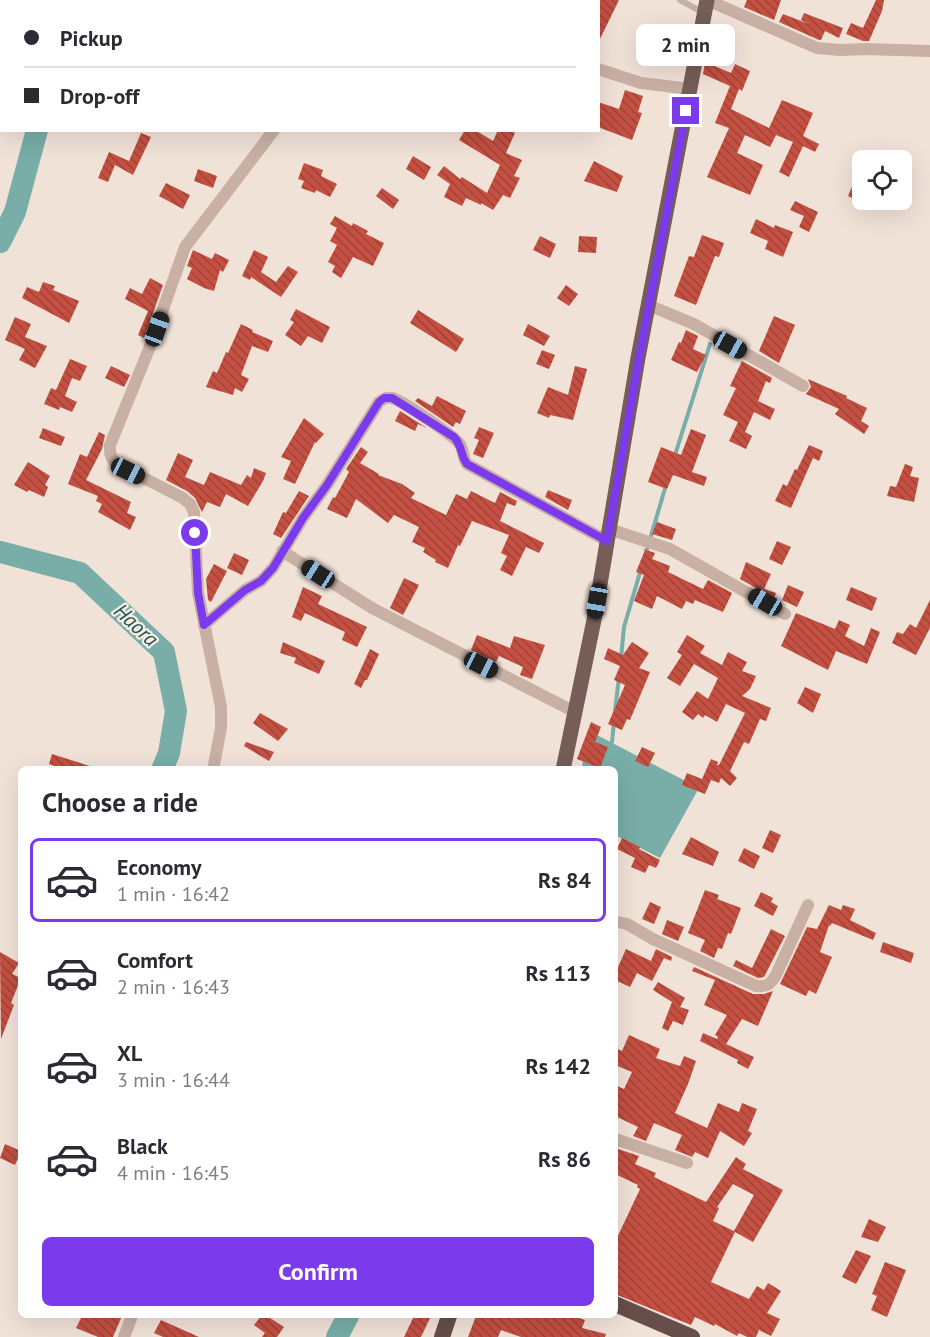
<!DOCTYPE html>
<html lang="en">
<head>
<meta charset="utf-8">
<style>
	:root { --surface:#fff; --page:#f2f2f3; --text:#2b2b33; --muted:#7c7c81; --line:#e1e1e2; --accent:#7c3aed }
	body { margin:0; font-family:"PT Sans",sans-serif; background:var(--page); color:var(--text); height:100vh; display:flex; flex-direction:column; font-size:22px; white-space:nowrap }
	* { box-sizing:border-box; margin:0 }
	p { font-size:20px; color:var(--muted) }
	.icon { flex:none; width:33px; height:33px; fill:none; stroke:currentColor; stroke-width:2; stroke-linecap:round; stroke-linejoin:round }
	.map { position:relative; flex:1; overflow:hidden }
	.panel { position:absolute; left:18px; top:766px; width:600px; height:552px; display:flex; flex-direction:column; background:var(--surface); border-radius:9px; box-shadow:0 6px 24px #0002 }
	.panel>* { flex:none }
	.guide { position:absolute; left:0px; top:0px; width:600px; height:132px; box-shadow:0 6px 24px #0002; display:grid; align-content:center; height:132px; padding:0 24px; background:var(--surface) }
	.buttons { position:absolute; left:852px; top:150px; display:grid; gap:12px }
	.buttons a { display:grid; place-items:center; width:60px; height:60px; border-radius:9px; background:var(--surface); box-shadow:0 6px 24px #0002; font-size:30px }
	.end { position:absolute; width:27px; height:27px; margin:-14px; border:8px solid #7c3aed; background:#fff; box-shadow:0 0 0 3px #fff }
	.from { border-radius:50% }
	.bubble { position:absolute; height:42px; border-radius:9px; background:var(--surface); box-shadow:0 6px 24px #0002; font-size:20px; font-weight:700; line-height:42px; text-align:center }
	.car { position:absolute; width:18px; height:36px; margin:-18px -9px; border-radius:8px; box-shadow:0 0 4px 2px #0007; background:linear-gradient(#222 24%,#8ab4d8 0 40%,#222 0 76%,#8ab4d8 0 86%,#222 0) }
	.guide b { display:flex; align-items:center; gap:21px; height:57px; font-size:22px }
	.guide b+b { border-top:2px solid var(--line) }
	.guide i { width:15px; height:15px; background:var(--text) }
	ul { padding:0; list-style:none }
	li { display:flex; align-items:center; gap:18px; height:84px; margin:0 12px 9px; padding:0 12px; border:3px solid transparent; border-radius:9px }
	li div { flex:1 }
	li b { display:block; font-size:22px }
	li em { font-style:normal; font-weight:700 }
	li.on { border-color:var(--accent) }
	li>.icon { width:54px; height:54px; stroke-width:1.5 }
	h2 { padding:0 24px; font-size:27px; line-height:72px }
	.action { display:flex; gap:12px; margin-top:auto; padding:12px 24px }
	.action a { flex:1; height:69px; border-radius:9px; background:var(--accent); color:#fff; font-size:24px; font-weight:700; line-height:69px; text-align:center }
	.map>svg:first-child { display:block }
	.water { fill:#78ada8 }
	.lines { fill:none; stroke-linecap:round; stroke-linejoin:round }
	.stream { stroke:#78ada8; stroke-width:4 }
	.river { stroke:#78ada8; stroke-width:22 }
	.building { fill:url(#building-back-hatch); fill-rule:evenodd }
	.service { stroke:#c8b0a4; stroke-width:6 }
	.minor { stroke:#c8b0a4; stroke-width:12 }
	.primary { stroke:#765d57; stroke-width:15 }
	.trunk { stroke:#664f4a; stroke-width:16 }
	.route { stroke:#7c3aed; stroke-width:8 }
	.labels { text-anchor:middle; stroke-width:4.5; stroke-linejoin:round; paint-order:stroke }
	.water-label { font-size:21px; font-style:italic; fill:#1c5450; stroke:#f9ece4 }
</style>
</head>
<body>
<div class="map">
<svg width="930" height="1337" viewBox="0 0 930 1337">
	<defs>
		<pattern id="building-back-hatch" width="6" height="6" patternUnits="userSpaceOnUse" patternTransform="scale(1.5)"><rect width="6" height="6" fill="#c45042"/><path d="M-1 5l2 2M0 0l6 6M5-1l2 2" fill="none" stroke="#a04237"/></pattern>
	</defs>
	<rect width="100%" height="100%" fill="#f1e2d8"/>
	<path class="water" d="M 593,733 L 699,788 L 660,858 L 615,835 L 615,770 L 582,770 L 583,756 Z"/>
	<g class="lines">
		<path class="stream" d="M 675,455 L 710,344
			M 646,553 L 666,485
			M 621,658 L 624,627 L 641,569
			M 615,711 L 619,677
			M 612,742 L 614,722"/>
		<path class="river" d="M 45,2 L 45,0
			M 0,242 L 15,212 L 37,130
			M 0,552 L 80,573 L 164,652 L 176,711 L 169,753 L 162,770
			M 337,1337 L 348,1316"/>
	</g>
	<path class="building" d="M 598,0 L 619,0 L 598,43 Z
		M 747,0 L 781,0 L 774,20 L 744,7 Z
		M 876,0 L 884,0 L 882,11 L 869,41 L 863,41 L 846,34 L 851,23 L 863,28 Z
		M 804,13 L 843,28 L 839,38 L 825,31 L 821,40 L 819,40 L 779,22 L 783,14 L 809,24 L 801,20 Z
		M 705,62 L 731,73 L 735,64 L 750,71 L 742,91 L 739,89 L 731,109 L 769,128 L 782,100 L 813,113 L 803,136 L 819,144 L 815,152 L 803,146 L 789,177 L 779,172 L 793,142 L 776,135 L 770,147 L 745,135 L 737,153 L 763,165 L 750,195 L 707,177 L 729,128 L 715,123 L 730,86 L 703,74 Z
		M 625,90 L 643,96 L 638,112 L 642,113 L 632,140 L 598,127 L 598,102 L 619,109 Z
		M 465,130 L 475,130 L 493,141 L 498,130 L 509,130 L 515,133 L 506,153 L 522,160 L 514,176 L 520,178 L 510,198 L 503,195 L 493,210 L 481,203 L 481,205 L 466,198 L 462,206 L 444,197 L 450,184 L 437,175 L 444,166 L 460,179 L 462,177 L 487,193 L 500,165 L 459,140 Z
		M 141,133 L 151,137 L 133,175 L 115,165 L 108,182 L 98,178 L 109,152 L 129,161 Z
		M 413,156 L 431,167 L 424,180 L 406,169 Z
		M 594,161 L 623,176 L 617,192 L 584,181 Z
		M 304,163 L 323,170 L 321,176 L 337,184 L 330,197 L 316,190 L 315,193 L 301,188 L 304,181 L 298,179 Z
		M 198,169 L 217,176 L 213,188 L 194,181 Z
		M 854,182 L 862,186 L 862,203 L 848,196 Z
		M 166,183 L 190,195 L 183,209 L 159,196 Z
		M 382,188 L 399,200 L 393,209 L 376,196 Z
		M 795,201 L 818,212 L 809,232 L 799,227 L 804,216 L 790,210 Z
		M 335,216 L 352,226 L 353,223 L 368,231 L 366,234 L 384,243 L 373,266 L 353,257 L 341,278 L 332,272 L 335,266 L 328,262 L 337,245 L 330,241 L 337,228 L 330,224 Z
		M 756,219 L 774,228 L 775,225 L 793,232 L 783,257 L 765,249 L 768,241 L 750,233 Z
		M 702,235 L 724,243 L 719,257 L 715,256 L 696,305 L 674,296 L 689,256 L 694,257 Z
		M 540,236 L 556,244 L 550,258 L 533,250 Z
		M 579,236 L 597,237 L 596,253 L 578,252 Z
		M 193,250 L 212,259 L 215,253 L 229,260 L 223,272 L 220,270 L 214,291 L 204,288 L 187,279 L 192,268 L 187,266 Z
		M 254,250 L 268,257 L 261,272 L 276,282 L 288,266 L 298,272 L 281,297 L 251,277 L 250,280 L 242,276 Z
		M 150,278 L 163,285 L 144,338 L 138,335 L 148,311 L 125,299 L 130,288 L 142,294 Z
		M 43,282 L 55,286 L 53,290 L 79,301 L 69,323 L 22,298 L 27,287 L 39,292 Z
		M 566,285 L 578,294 L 569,306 L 557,298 Z
		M 296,309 L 330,327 L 322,343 L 308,336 L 301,346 L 285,335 L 294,322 L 290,320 Z
		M 418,310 L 464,339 L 456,352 L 410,323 Z
		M 774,316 L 795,325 L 779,363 L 759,351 Z
		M 15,317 L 31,324 L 25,337 L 47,346 L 35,368 L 19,360 L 25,349 L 5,340 Z
		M 241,324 L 253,330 L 252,332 L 273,341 L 268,352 L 252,346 L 241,375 L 249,379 L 242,392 L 235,388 L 233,395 L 206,387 L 213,371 L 217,373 L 226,352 L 228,353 Z
		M 528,324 L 550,336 L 544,346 L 523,335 Z
		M 686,330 L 698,336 L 693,349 L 706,355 L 697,372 L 671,360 L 679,342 L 681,343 Z
		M 542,350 L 555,355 L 549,369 L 536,364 Z
		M 70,359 L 87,366 L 80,381 L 72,378 L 65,396 L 77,402 L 72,412 L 60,407 L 59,410 L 44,404 L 51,388 L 56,390 Z
		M 742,361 L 772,378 L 770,383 L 766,381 L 758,401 L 775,409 L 770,420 L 754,412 L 745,432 L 752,436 L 746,449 L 729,441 L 738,422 L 723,415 L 736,388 L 730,386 Z
		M 111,366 L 130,375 L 124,387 L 105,378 Z
		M 575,366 L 587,369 L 573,420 L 550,415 L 549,418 L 537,413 L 548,387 L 568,395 Z
		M 808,379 L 847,396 L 846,398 L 867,408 L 861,421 L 869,426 L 864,434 L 835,414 L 839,409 L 806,394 L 811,387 Z
		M 437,396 L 466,411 L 460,424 L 456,422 L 453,427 L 415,401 L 418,398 L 432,406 Z
		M 400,411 L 411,418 L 427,428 L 418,424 L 415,431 L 395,421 Z
		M 304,418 L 324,434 L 316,443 L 315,442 L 295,484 L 283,479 L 291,461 L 281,457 Z
		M 479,427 L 494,433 L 483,458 L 473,454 L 479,440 L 474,438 Z
		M 43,428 L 65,437 L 61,446 L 39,438 Z
		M 691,429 L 706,435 L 692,472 L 707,477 L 704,486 L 673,475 L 667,489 L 648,482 L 661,447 L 681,455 Z
		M 99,432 L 105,435 L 102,449 L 86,480 L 131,502 L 127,513 L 136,517 L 130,530 L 98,512 L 102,504 L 96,501 L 98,496 L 68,484 L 80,454 L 87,457 Z
		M 809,445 L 823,451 L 819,461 L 813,458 L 791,508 L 775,501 L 783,484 L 787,486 L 795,469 L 797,470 Z
		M 361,447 L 368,452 L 360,463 L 379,474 L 378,475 L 402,484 L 415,493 L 411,498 L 446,515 L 456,494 L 467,499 L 471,491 L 495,503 L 500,492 L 517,501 L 515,506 L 507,503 L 500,521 L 544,543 L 539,553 L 526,547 L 512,576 L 500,570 L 507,556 L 501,553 L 509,535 L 472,521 L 460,546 L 458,545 L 448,568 L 435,562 L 436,560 L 423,552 L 425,548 L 412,542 L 419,527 L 394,515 L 388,523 L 356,499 L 347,518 L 327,509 L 333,497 L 335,498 L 349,472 L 346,469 Z
		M 178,453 L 193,460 L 185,477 L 204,485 L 210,472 L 241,485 L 247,475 L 251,478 L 254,468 L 266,473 L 263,481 L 248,506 L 226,494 L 220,507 L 207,502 L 202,512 L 195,498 L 187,491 L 166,480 Z
		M 28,462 L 50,476 L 45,485 L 48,487 L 44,497 L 29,490 L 27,492 L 14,485 Z
		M 905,464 L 913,467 L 910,476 L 919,478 L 914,502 L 887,496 L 890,486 L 896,487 Z
		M 548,490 L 572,500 L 568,510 L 545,497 Z
		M 299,491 L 309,496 L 281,538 L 273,534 L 283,512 L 286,513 Z
		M 657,522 L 676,529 L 672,540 L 652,534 Z
		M 777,541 L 791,547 L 782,565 L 769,559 Z
		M 641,548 L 655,553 L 652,559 L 670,566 L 668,572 L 703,589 L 708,580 L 732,593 L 723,612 L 695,600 L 693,604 L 686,601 L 682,609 L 657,596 L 652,609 L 634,601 L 644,575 L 636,572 L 645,550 Z
		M 234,553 L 249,560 L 242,575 L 227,568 Z
		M 746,562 L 771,574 L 764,589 L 776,593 L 774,598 L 740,579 Z
		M 214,564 L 227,571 L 211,602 L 208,600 L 206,579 Z
		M 404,578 L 419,585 L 403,615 L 390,608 Z
		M 788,585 L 804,592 L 797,607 L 782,600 Z
		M 303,587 L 322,596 L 318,604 L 367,627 L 357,647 L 342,640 L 345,632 L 305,613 L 301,621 L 292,617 Z
		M 851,587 L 877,598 L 872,611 L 846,600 Z
		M 930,600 L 930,628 L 916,655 L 892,643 L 897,632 L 903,634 L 910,624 L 916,628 Z
		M 796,613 L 835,629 L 839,620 L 850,625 L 845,636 L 864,646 L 871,628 L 880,632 L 867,664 L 836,651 L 828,670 L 781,646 Z
		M 477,635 L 510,648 L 514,636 L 545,645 L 532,679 L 520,675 L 523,667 L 499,656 L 496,662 L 471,650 Z
		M 687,635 L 705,646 L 700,653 L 722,665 L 728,652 L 747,662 L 742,671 L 756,676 L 750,689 L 742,696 L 771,708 L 766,721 L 760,719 L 749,744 L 744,742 L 730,771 L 737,778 L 730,786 L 721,778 L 719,783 L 711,780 L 705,794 L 682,785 L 687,773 L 702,779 L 711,759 L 718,762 L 717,765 L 719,765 L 745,713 L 726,704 L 717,722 L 705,715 L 703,718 L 698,714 L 693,720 L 682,712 L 697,691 L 708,699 L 718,678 L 694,664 L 680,686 L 667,678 L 682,655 L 677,652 Z
		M 283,642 L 325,661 L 319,674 L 294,663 L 296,658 L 280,653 Z
		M 632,642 L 649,653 L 639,668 L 650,672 L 630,720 L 627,719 L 622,730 L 608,724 L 625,685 L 614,680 L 620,666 L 604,659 L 608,648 L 623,655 Z
		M 370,649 L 379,654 L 367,680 L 365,680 L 361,688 L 354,684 Z
		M 805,687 L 821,694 L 813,713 L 797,703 Z
		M 260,713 L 288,729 L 278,741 L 253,723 Z
		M 591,722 L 601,727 L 595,742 L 608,747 L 600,768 L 577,759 Z
		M 246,742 L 274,752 L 269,761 L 244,746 Z
		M 642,747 L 655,753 L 648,767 L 635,761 Z
		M 52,754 L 93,767 L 93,770 L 66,770 L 49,764 Z
		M 770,830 L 781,835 L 773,853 L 762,848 Z
		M 691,837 L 719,852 L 713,866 L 682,854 Z
		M 622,838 L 640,847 L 639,849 L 660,860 L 656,868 L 649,865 L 645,873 L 631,867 L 635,858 L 617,849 Z
		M 744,848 L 760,856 L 754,869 L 738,861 Z
		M 705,890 L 719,895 L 717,899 L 741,908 L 731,934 L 728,933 L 722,949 L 718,948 L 714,958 L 700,951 L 705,940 L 688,933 Z
		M 761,892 L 773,898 L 771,902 L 778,906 L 773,916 L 754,906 Z
		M 650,902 L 661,907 L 654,924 L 642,919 Z
		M 829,905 L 841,910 L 843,905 L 855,909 L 850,920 L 876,933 L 873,940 L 832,923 L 830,926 L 829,925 L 820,952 L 832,957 L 816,994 L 809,990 L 806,996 L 780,984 L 807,927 L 817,929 Z
		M 667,920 L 684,927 L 678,941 L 662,934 Z
		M 771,929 L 785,936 L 764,977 L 758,978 L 733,966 L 736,960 L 752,968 Z
		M 883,942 L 914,953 L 911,963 L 880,952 Z
		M 626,949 L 651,961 L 656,949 L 672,957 L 671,961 L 664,958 L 652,981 L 637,973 L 630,987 L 615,980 L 615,974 Z
		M 0,952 L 19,963 L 12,974 L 21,978 L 11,1003 L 14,1005 L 1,1039 Z
		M 694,967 L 753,994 L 764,994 L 773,991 L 758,1026 L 742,1019 L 726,1044 L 754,1057 L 748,1069 L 737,1063 L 738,1060 L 700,1041 L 703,1033 L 717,1039 L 718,1037 L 715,1035 L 727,1015 L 704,1005 L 715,980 L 692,971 Z
		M 658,982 L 685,998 L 680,1007 L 689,1010 L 683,1025 L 673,1021 L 668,1031 L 662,1028 L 672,1002 L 653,990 Z
		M 629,1035 L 660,1049 L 656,1058 L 680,1066 L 684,1056 L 696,1061 L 688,1084 L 675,1113 L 707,1128 L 718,1103 L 739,1112 L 742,1103 L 757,1109 L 748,1131 L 752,1133 L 744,1146 L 720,1131 L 708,1158 L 695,1152 L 692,1157 L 675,1150 L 682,1135 L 654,1123 L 646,1141 L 633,1136 L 638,1127 L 615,1116 L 615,1085 L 624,1089 L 632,1072 L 615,1065 L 615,1048 L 622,1051 Z
		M 5,1144 L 21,1151 L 15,1165 L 0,1158 Z
		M 615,1148 L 639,1156 L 635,1164 L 656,1173 L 654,1177 L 706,1202 L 736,1157 L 746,1164 L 743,1169 L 783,1190 L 753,1242 L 735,1232 L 711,1282 L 749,1299 L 757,1286 L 764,1290 L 768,1283 L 781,1291 L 767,1313 L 780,1319 L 771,1336 L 759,1330 L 756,1337 L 747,1337 L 739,1333 L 737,1336 L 715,1324 L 714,1326 L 695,1317 L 691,1325 L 615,1294 L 615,1242 L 640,1189 L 637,1187 L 638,1185 L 615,1174 ZM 733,1184 L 754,1195 L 734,1231 L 713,1221 L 719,1208 L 717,1207 Z
		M 869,1219 L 886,1227 L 878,1242 L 861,1237 Z
		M 856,1250 L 871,1256 L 856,1284 L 842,1277 Z
		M 885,1262 L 906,1270 L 887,1317 L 871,1310 L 877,1296 L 872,1294 Z
		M 82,1316 L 122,1316 L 113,1337 L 98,1337 L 76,1328 Z
		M 261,1316 L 267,1316 L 284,1327 L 277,1337 L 262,1337 L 265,1333 L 254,1325 Z
		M 414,1316 L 431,1316 L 421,1337 L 404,1337 Z
		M 476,1316 L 573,1316 L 585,1320 L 582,1328 L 606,1334 L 605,1337 L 521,1337 L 501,1330 L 498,1337 L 468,1337 Z
		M 161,1320 L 199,1337 L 163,1337 L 154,1333 Z"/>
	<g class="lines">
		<path class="service" d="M 680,0 L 704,13"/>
		<path class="minor" d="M 486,0 L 489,2
			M 707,0 L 817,48 L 840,50 L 865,49 L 930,51
			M 376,2 L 376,0
			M 598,69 L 641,83 L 690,89
			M 648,305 L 694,324 L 803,386
			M 609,529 L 670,549 L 785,614
			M 282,551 L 372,608 L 575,712
			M 204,625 L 245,590 L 261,581 L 273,568 L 303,518 L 327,485 L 379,402 C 383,399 386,397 392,398 C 402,400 452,435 459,443 C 464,449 462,457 467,464 L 607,541
			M 213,770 L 221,728 L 221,707 L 198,593 L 194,512 L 190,504 L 183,498 L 120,466 C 112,460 109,456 110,445 L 149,349 L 185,247 L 274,130
			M 615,923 L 618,922 L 627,924 L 653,939 L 756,986 C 767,987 770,985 776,975 L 808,905
			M 615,1139 L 687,1163
			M 124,1337 L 132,1316"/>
		<path class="primary" d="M 563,770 L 594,620 L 638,358 L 707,0"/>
		<path class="trunk" d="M 615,1304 L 692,1337
			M 442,1337 L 449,1316"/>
	</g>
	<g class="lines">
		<path class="route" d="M 195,533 L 198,593 L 204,625 L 245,590 L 261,581 L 273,568 L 303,518 L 327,485 L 379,402 L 384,398 L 392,398 L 454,437 C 463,447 460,455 467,464 L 607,541 L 639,358 L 686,111"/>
	</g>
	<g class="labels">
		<g class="water-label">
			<text transform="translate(136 625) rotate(43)" y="7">Haora</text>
		</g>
	</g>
</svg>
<div class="buttons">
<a><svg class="icon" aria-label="locate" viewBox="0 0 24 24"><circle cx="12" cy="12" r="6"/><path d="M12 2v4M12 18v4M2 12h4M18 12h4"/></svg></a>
</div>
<i class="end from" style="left:195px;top:533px"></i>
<i class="end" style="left:686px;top:111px"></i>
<div class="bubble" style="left:636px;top:24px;width:99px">2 min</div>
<i class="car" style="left:157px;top:329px;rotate:20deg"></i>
<i class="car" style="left:730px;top:345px;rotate:119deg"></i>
<i class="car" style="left:128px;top:471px;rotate:116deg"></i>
<i class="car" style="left:318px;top:574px;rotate:302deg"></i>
<i class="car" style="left:597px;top:601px;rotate:190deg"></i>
<i class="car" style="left:765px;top:602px;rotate:300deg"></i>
<i class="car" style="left:481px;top:665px;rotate:117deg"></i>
<div class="guide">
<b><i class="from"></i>Pickup</b>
<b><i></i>Drop-off</b>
</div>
<section class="panel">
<h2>Choose a ride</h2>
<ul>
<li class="on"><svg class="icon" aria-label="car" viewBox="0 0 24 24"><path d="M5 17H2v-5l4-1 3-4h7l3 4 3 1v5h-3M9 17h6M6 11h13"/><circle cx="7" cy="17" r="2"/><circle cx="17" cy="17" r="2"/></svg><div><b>Economy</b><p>1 min · 16:42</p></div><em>Rs 84</em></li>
<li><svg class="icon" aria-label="car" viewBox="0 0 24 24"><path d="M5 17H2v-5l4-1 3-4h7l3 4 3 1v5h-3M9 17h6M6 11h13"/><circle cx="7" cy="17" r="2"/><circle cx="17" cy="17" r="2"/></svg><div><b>Comfort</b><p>2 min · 16:43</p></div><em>Rs 113</em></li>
<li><svg class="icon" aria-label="car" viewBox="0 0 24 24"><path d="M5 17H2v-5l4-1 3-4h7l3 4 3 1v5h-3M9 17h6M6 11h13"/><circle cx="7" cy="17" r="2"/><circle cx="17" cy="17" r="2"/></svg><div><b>XL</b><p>3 min · 16:44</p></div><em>Rs 142</em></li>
<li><svg class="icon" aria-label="car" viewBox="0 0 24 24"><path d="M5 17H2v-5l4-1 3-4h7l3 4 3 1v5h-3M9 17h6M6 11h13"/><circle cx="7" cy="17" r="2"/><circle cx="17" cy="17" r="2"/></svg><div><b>Black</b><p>4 min · 16:45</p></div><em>Rs 86</em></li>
</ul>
<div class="action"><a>Confirm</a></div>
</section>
</div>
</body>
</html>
